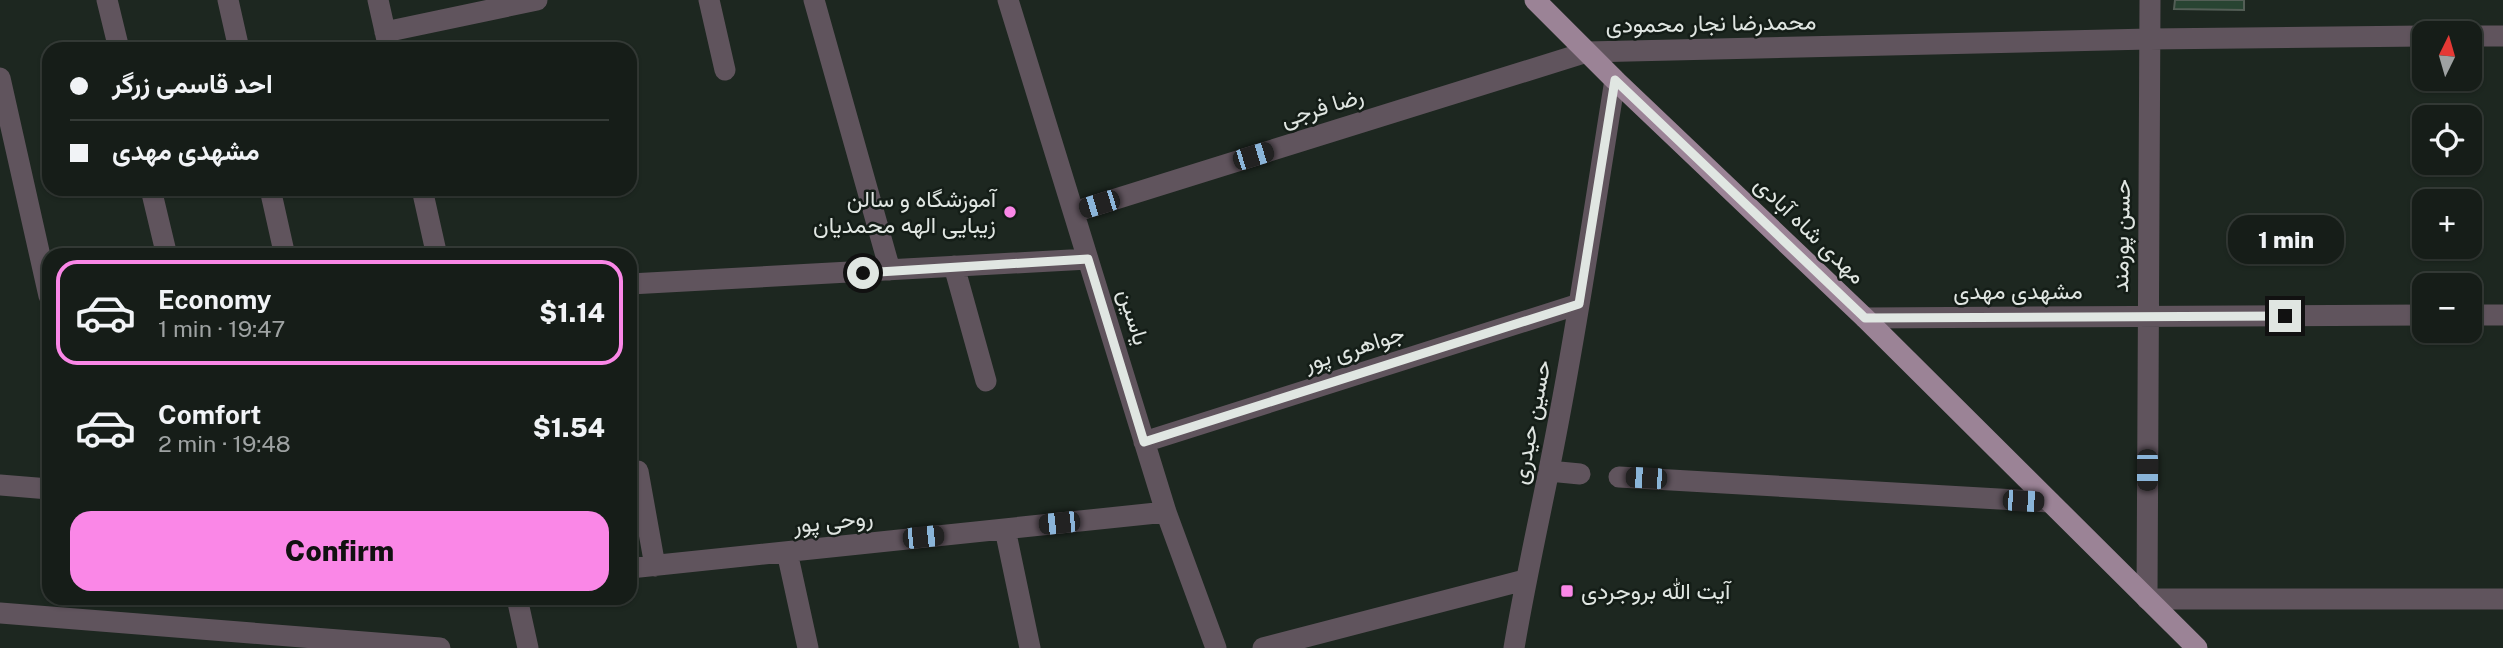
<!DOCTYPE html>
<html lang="en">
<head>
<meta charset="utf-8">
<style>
	:root { --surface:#161d18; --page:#1f2621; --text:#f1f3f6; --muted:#9ea2a2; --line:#353b37; --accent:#fa87e7 }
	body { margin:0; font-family:"Public Sans",Vazirmatn,sans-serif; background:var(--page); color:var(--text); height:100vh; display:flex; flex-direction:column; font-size:26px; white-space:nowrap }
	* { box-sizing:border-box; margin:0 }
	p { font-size:23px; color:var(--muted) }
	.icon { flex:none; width:38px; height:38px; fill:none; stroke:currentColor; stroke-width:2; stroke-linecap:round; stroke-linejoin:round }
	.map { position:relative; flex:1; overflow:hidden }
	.panel { position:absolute; left:42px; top:248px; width:595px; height:357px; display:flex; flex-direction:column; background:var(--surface); border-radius:21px; box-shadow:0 2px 5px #0004,0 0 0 2px var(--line) }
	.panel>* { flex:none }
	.hud { position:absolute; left:42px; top:42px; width:595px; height:154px; border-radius:21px; box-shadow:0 2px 5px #0004,0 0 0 2px var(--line); display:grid; align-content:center; height:154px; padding:0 28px; background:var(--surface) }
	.needle { width:46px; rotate:5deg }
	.fabs { position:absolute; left:2412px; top:21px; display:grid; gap:14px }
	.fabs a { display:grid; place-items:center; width:70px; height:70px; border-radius:14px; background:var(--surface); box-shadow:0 2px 5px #0004,0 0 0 2px var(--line); font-size:35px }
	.end { position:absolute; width:32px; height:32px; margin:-16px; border:9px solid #e0e6e2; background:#111; box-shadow:0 0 0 4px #111 }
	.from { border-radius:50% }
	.bubble { position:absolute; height:49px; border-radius:21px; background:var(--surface); box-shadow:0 2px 5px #0004,0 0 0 2px var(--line); font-size:23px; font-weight:800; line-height:49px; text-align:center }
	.car { position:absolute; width:21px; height:42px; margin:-21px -10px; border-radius:9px; box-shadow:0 0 5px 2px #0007; background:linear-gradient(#222 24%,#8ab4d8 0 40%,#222 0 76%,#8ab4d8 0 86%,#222 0) }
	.hud b { display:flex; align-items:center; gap:24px; height:66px; font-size:26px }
	.hud b+b { border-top:2px solid var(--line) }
	.hud i { width:18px; height:18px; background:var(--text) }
	ul { padding:12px 0 0; list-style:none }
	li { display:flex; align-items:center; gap:21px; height:105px; margin:0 14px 10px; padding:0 14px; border:4px solid transparent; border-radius:21px }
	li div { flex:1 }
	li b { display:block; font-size:26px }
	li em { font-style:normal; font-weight:800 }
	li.current { border-color:var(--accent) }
	li>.icon { width:63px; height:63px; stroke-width:1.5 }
	.cta { display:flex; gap:14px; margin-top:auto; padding:14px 28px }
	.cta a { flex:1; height:80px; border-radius:21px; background:var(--accent); color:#111; font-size:28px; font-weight:800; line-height:80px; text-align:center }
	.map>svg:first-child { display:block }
	.building { fill:#284432; stroke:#535e56; stroke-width:2 }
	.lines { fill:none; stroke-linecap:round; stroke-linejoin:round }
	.minor { stroke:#60545d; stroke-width:21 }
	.major { stroke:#9b8396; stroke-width:21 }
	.route { stroke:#e0e6e2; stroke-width:9 }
	.poi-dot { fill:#fa87e7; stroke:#141d17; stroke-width:2.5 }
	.labels { text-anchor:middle; stroke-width:5; stroke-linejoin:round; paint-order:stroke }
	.street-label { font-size:23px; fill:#e0e6e2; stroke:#141d17 }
	.poi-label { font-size:23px; fill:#e0e6e2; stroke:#141d17; text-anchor:end }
</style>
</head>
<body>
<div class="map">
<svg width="2503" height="648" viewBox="0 0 2503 648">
	<rect width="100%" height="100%" fill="#1d2720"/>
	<path class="building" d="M 2175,0 L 2244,0 L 2244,10 L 2174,9 Z"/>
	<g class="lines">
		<path class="minor" d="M 107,0 L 119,49
			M 228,0 L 239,49
			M 378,0 L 389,49
			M 709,0 L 725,70
			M 814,0 L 890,270
			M 1008,0 L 1166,512 L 1216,648
			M 2150,0 L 2147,599 L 2503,599
			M 385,32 L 537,0
			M 2469,36 L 2503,36
			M 0,78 L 49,296
			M 151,189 L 167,256
			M 270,189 L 285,256
			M 422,189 L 437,256
			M 1074,212 L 1587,52 L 2149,39 L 2424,36
			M 954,266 L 986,381
			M 630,284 L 1088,259
			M 2469,315 L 2503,315
			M 1865,318 L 2424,315
			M 1144,442 L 1579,304
			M 638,471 L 655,566
			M 1549,471 L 1580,474
			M 1619,477 L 2050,502
			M 0,485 L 49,489
			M 1005,529 L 1030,648
			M 787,552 L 808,648
			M 630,568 L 1166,512
			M 517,598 L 528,648
			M 0,613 L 440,648
			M 1263,648 L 1525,580
			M 1514,648 C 1524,588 1537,529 1549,470 C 1575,341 1594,210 1615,80"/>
		<path class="major" d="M 1535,0 L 1615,80 L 1865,318 L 2197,648"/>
	</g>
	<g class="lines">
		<path class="route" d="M 863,273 L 1088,259 L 1144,442 L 1579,304 L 1615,80 L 1865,318 L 2285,316"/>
	</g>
	<g class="poi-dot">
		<circle cx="1010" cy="212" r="7"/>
		<rect x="1560" y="584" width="14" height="14" rx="3.5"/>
	</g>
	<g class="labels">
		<g class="street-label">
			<text transform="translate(1711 23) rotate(-1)" y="8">محمدرضا نجار محمودی</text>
			<text transform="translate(1322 107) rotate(-17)" y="8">رضا فرجی</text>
			<text transform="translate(1810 230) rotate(44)" y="8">مهدی شاه آبادی</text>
			<text transform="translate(2121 236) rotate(-89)" y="8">حسن پورمند</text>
			<text x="2018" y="299">مشهدی مهدی</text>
			<text transform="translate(1134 317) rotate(73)" y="8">یاسین</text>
			<text transform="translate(1354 348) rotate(-18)" y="8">جواهری پور</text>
			<text transform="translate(1531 422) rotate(-79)" y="8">حسین حیدری</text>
			<text transform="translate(833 521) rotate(-6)" y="8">روحی پور</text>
		</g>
		<g class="poi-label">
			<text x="996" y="207">آموزشگاه و سالن<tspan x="996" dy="26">زیبایی الهه محمدیان</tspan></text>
			<text x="1581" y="599" text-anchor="start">آیت الله بروجردی</text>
		</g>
	</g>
</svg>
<div class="fabs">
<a><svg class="needle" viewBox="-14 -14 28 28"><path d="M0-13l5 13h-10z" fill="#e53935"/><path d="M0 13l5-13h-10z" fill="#9ea2a2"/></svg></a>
<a><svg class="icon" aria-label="locate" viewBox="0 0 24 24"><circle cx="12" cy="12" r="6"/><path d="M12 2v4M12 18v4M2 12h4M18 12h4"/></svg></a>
<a>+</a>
<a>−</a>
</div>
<i class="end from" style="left:863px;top:273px"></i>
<i class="end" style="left:2285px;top:316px"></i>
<div class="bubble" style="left:2228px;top:215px;width:116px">1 min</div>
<i class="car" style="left:1253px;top:156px;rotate:73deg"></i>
<i class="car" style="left:1099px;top:204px;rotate:253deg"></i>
<i class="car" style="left:2147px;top:470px;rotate:180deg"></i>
<i class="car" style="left:1646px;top:478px;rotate:273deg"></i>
<i class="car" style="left:2023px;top:501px;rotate:93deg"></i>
<i class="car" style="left:1059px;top:523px;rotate:264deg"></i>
<i class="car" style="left:923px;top:537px;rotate:84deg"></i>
<div class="hud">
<b><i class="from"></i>احد قاسمی زرگر</b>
<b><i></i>مشهدی مهدی</b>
</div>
<section class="panel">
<ul>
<li class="current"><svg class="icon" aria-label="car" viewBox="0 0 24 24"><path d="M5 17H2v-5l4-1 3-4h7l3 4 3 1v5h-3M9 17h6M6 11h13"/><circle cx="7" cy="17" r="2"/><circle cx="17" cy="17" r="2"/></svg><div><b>Economy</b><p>1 min · 19:47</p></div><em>$1.14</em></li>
<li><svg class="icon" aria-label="car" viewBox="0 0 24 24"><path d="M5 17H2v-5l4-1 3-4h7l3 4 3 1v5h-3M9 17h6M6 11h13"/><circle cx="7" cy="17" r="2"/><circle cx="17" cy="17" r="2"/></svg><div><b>Comfort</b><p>2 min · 19:48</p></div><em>$1.54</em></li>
</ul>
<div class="cta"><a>Confirm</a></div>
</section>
</div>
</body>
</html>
